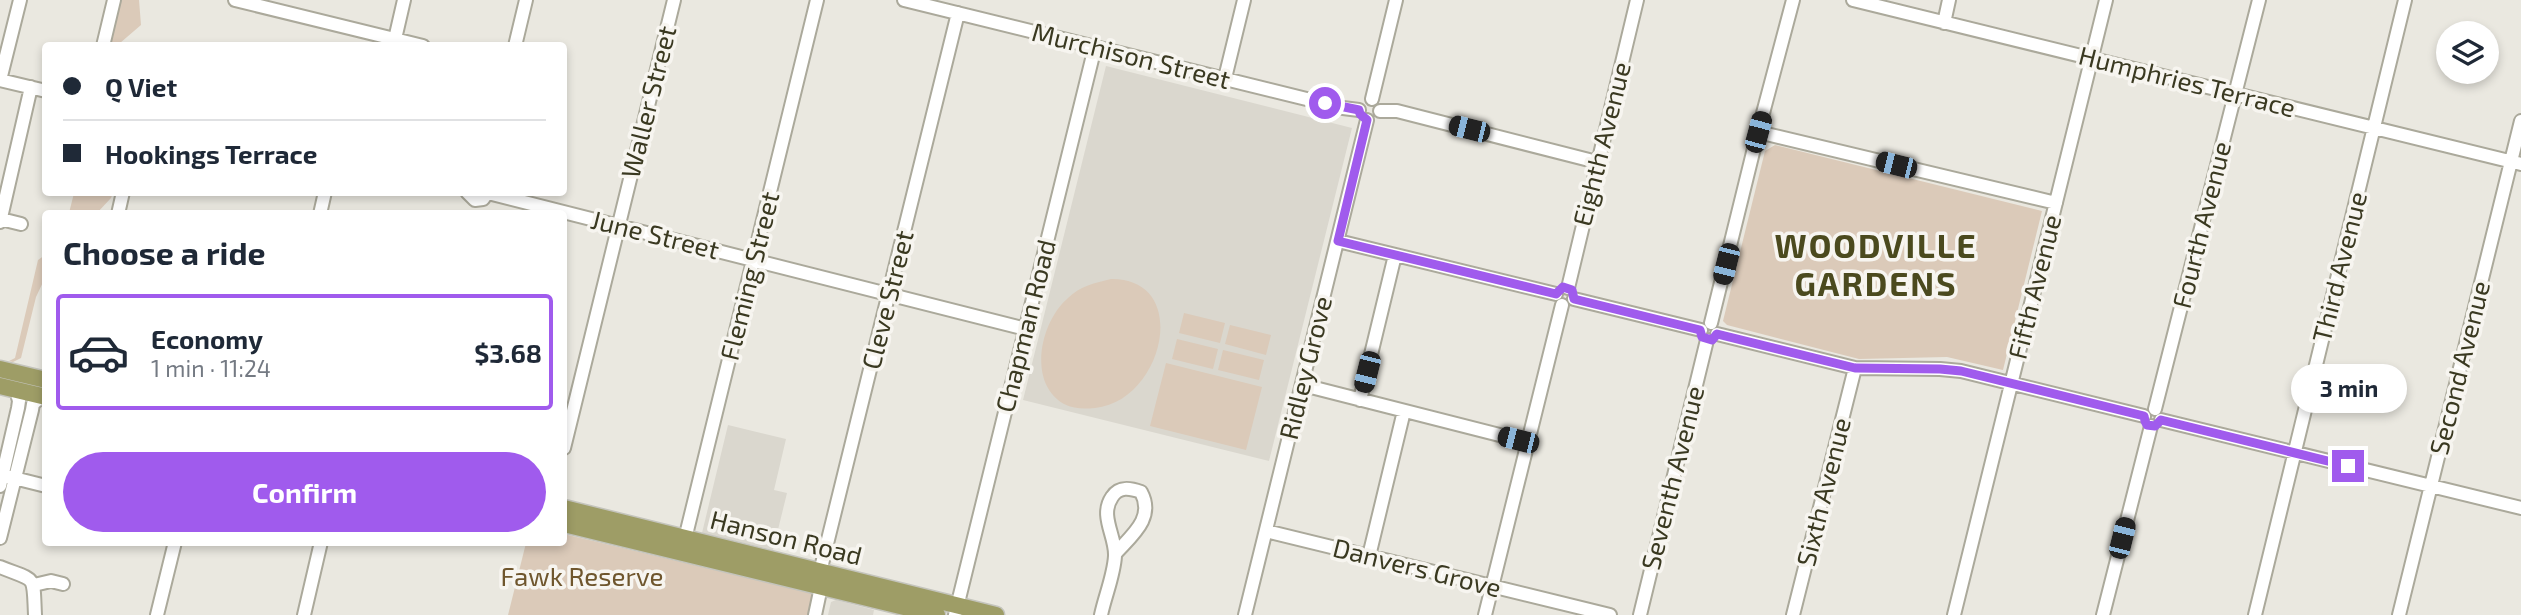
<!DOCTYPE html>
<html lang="en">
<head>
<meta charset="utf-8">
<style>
	:root { --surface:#fff; --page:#f2f2f3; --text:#1f2937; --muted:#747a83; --line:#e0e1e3; --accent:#a05bed }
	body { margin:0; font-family:"Exo 2",sans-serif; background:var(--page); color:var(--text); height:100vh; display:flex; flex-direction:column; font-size:26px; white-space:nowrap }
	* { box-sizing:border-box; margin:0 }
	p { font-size:23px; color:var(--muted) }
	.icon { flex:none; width:38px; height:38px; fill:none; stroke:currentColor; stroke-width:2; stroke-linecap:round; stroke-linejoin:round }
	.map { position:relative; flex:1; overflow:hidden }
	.side { position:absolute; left:42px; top:210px; width:525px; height:336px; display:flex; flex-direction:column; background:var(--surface); border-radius:7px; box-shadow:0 4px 10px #0003 }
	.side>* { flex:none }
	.hud { position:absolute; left:42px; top:42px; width:525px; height:154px; border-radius:7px; box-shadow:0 4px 10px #0003; display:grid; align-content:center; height:154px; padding:0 21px; background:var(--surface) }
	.buttons { position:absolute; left:2436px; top:21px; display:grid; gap:14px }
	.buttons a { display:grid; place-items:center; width:63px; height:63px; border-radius:50%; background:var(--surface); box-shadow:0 4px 10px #0003; font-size:35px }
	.end { position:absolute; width:32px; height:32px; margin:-16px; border:9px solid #a05bed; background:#fff; box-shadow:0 0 0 4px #fff }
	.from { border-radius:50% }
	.bubble { position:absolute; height:49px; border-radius:24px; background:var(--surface); box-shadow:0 4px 10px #0003; font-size:23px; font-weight:700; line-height:49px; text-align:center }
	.car { position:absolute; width:21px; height:42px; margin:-21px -10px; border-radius:9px; box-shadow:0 0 5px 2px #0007; background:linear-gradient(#222 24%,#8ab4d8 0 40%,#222 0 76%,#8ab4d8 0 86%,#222 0) }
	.hud b { display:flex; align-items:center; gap:24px; height:66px; font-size:26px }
	.hud b+b { border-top:2px solid var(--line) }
	.hud i { width:18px; height:18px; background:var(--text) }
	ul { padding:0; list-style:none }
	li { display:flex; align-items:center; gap:21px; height:116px; margin:0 14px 10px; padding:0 7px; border:4px solid transparent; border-radius:7px }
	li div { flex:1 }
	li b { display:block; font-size:26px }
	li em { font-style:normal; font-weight:700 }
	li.active { border-color:var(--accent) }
	li>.icon { width:63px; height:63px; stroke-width:1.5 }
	h2 { padding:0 21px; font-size:32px; line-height:84px }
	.primary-button { display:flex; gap:14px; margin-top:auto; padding:14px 21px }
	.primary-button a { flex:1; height:80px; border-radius:42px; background:var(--accent); color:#fff; font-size:28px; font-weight:700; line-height:80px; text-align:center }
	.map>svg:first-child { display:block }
	.built { fill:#dad7ce }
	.green { fill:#dbcab9 }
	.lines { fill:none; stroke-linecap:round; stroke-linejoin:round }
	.minor-casing { stroke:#aba99b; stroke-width:16 }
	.major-casing { stroke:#c4c4bc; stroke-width:19 }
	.minor { stroke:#fff; stroke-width:12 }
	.major { stroke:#9e9d66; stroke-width:16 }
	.route { stroke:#a05bed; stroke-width:9 }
	.labels { text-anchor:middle; stroke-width:7; stroke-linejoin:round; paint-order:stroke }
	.street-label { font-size:26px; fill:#3a3921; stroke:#f7f5f0 }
	.park-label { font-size:26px; fill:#6f562d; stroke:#f7f5f0 }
	.district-label { font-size:33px; font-weight:bold; letter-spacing:2px; fill:#4b4a1e; stroke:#f7f5f0 }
</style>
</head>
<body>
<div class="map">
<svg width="2521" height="615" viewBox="0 0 2521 615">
	<rect width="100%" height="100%" fill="#eae8e0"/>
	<path class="built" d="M 1106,66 L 1352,128 L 1269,461 L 1023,400 Z
		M 728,425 L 786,439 L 774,490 L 787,493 L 773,550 L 702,533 Z
		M 836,600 L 874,610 L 873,615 L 828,615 L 831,602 Z"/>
	<path class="green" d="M 120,0 L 139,0 L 141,25 L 120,43 L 108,46 Z
		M 1775,145 L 2042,211 L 2003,370 L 1947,357 L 1859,359 L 1727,325 L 1723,321 L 1765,151 Z
		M 74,193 L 74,192 L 113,193 L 111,198 L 97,213 L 69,213 Z
		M 45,255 L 45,278 L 36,297 L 21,358 L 13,362 L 9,361 L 15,358 L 38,260 Z
		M 1111,279 C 1192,278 1164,401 1095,408 C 1084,409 1074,409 1064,404 C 1027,383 1040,322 1068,298 C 1080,286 1095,283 1111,279 Z
		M 1184,313 L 1225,323 L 1220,343 L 1179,333 Z
		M 1230,325 L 1271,335 L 1266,355 L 1225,344 Z
		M 1177,339 L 1218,349 L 1213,369 L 1172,359 Z
		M 1223,350 L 1264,360 L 1259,380 L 1218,370 Z
		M 1166,363 L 1262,387 L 1246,450 L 1150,426 Z
		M 564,534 L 815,594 L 809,615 L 508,615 L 526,543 L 564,542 Z"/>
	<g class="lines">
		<g class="minor-casing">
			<path id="minor" d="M 20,0 L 0,80 L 46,91
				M 235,0 L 423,46
				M 904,0 L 1343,108 L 1359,110
				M 1853,0 L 2521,164
				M 1944,23 L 1949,0
				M 395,39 L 404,0
				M 103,46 L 114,0
				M 515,46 L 526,0
				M 1225,78 L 1244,0
				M 1372,99 L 1396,0
				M 1380,111 L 1397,111 L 1597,162
				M 1758,132 L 2056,203
				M 467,192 L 475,200 L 483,199 L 488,192
				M 488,193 L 1026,329
				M 118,214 L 123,192
				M 320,214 L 325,192
				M 1,219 L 21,224
				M 0,222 L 31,87
				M 1338,241 L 1556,294
				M 1568,288 L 1637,0
				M 1574,299 L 1701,330
				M 1711,323 L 1758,132 L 1793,0
				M 1717,334 L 1855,368 L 1940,369 L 1961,371 L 2144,416
				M 1303,385 L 1527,442
				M 1360,400 L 1395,255
				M 2155,409 L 2259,0
				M 2161,420 L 2521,508
				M 564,448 L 674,0
				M 6,476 L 46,486
				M 0,486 L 18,408 L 19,401 L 16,390
				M 1266,531 L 1610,615
				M 0,538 L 32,410 L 33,404 L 42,396
				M 683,547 L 817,0
				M 1369,556 L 1404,411
				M 0,567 C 37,582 33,573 35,615
				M 34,585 L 51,581 L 63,584
				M 157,615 L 175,542
				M 304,615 L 321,542
				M 815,615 L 821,587 L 820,572 L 958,13
				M 955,615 L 1095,47
				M 1101,615 C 1105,596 1114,575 1115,556 C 1116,536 1099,516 1112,497 C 1119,486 1130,488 1141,492 C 1155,518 1132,535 1115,554
				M 1245,615 L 1367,120
				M 1485,615 L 1562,305
				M 1640,615 L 1707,340
				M 1793,615 L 1855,368
				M 1954,615 L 2106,0
				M 2103,615 L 2151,426
				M 2255,615 L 2405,0
				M 2399,615 L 2521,121"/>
		</g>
		<g class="major-casing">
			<path id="major" d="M 0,369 L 46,380
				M 0,386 L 46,397
				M 564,508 L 996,615
				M 564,524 L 937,615"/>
		</g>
		<use href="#minor" class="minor"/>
		<use href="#major" class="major"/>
	</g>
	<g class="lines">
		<path class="route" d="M 1325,103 L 1359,110 L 1360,114 L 1367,120 L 1338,241 L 1556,294 L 1563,287 L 1572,290 L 1574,299 L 1700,330 L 1702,337 L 1712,340 L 1717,334 L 1855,368 L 1940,369 L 1961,371 L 2144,416 L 2145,421 L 2147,425 L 2155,426 L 2161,420 L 2348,466"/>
	</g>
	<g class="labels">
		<g class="street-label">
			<text transform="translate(1131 56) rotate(14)" y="9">Murchison Street</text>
			<text transform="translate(2187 82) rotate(14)" y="9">Humphries Terrace</text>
			<text transform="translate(649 102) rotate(-76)" y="9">Waller Street</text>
			<text transform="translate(1602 144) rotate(-76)" y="9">Eighth Avenue</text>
			<text transform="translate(2202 225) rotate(-76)" y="9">Fourth Avenue</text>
			<text transform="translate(655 235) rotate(14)" y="9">June Street</text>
			<text transform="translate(2340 267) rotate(-76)" y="9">Third Avenue</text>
			<text transform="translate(750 276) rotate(-76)" y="9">Fleming Street</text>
			<text transform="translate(2035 287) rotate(-76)" y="9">Fifth Avenue</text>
			<text transform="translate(888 300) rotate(-76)" y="9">Cleve Street</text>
			<text transform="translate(1026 326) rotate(-76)" y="9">Chapman Road</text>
			<text transform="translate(1306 368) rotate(-76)" y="9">Ridley Grove</text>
			<text transform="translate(2460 368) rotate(-76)" y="9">Second Avenue</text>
			<text transform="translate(1673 478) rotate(-76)" y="9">Seventh Avenue</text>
			<text transform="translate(1824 492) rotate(-76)" y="9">Sixth Avenue</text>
			<text transform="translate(786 538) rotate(14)" y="9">Hanson Road</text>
			<text transform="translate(1417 568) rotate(14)" y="9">Danvers Grove</text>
		</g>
		<g class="park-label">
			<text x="582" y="586">Fawk Reserve</text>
		</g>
		<g class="district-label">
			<text x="1876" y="258">WOODVILLE<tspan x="1876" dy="38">GARDENS</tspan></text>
		</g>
	</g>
</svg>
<div class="buttons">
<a><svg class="icon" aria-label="layers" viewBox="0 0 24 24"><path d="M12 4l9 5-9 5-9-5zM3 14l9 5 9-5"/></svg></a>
</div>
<i class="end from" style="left:1325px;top:103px"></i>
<i class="end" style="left:2348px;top:466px"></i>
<div class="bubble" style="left:2291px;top:364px;width:116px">3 min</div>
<i class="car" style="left:1469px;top:129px;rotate:284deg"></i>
<i class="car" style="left:1758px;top:132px;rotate:15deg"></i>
<i class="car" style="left:1896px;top:165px;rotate:284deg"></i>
<i class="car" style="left:1726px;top:264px;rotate:194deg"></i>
<i class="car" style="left:1367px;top:372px;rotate:194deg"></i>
<i class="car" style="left:1518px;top:440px;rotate:284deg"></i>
<i class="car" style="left:2122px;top:538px;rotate:14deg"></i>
<div class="hud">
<b><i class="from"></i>Q Viet</b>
<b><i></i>Hookings Terrace</b>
</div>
<section class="side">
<h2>Choose a ride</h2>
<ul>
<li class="active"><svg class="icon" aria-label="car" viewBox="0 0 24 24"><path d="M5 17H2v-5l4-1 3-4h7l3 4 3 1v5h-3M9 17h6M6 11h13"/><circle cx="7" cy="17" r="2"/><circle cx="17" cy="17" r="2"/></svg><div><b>Economy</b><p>1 min · 11:24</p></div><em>$3.68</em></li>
</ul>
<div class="primary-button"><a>Confirm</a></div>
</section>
</div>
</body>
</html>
